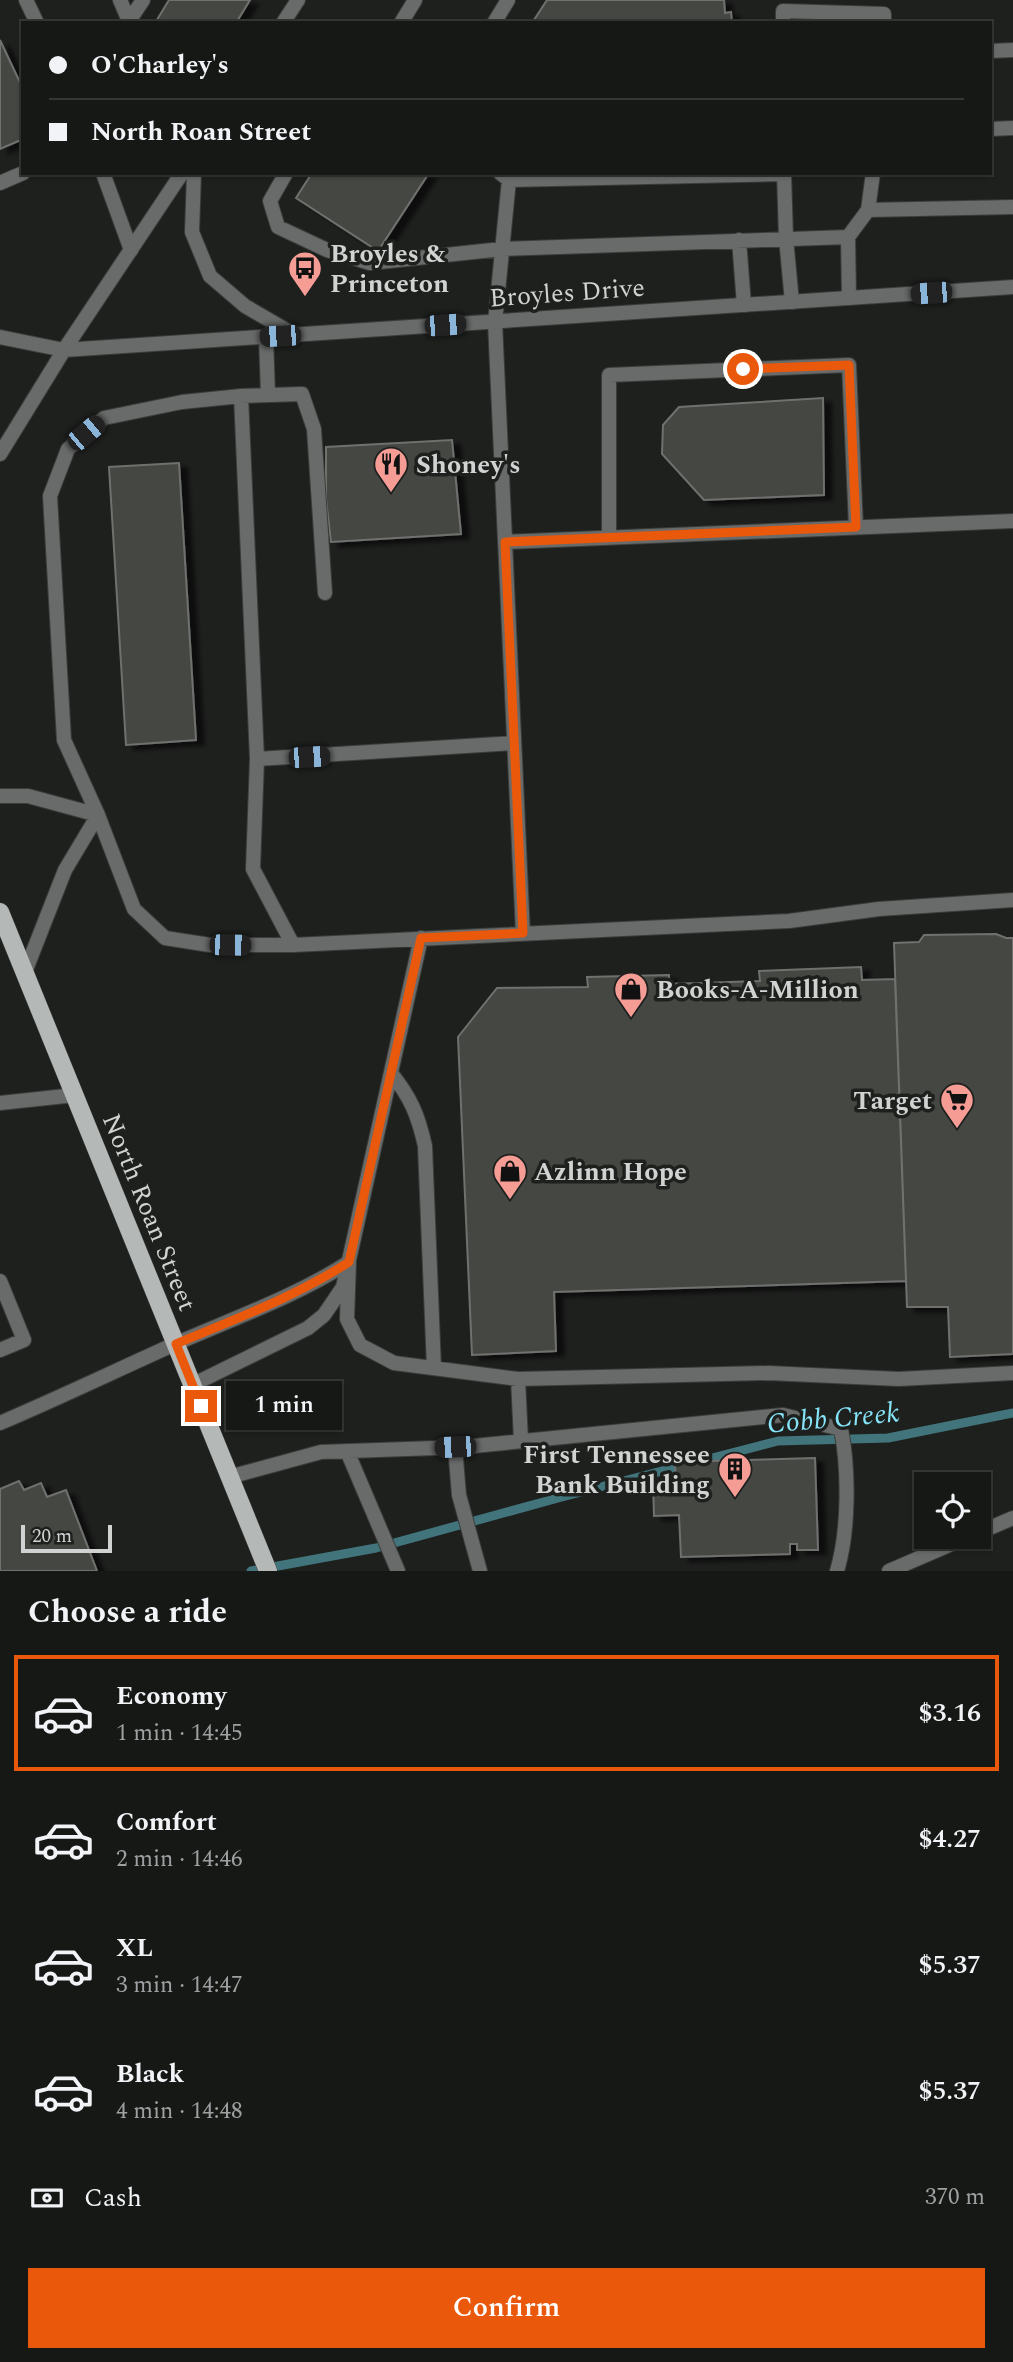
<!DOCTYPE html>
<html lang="en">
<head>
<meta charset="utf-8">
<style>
	:root { --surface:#161816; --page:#232523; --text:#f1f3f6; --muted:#9ea0a1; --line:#353735; --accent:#ea580c }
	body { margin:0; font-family:Spectral,serif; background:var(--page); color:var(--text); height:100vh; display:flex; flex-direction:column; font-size:26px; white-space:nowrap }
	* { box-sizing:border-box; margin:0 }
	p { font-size:23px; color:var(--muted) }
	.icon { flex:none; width:38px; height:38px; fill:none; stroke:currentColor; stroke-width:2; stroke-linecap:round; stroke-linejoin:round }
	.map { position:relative; height:1571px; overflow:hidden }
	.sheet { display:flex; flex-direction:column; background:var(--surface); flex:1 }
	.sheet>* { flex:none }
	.guide { position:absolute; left:21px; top:21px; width:971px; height:154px; border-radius:0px; box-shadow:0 2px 5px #0004,0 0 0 2px var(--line); display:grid; align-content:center; height:154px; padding:0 28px; background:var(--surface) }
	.buttons { position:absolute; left:914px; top:1472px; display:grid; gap:14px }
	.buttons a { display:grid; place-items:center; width:77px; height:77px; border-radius:0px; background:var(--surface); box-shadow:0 2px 5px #0004,0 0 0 2px var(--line); font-size:35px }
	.scale { position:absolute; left:21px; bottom:18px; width:91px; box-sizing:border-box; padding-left:7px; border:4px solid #d1d3d2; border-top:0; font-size:19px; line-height:24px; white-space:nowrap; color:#d1d3d2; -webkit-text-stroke:5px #1e201e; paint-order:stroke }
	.end { position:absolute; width:32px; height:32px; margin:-16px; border:9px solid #ea580c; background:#fff; box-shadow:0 0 0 4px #fff }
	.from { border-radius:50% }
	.bubble { position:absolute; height:49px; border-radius:0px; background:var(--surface); box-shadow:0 2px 5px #0004,0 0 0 2px var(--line); font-size:23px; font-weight:600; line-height:49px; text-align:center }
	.car { position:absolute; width:21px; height:42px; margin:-21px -10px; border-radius:9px; box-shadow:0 0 5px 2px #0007; background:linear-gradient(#222 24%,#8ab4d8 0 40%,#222 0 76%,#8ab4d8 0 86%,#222 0) }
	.guide b { display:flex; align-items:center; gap:24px; height:66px; font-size:26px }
	.guide b+b { border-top:2px solid var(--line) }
	.guide i { width:18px; height:18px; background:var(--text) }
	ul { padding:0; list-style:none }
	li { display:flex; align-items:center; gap:21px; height:116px; margin:0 14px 10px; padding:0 14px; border:4px solid transparent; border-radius:0px }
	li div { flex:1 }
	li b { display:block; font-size:26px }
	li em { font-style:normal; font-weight:600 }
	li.active { border-color:var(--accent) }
	li>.icon { width:63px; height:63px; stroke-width:1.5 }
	h2 { padding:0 28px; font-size:32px; line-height:84px }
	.pay { display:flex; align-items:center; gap:18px; height:77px; padding:0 28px; font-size:26px }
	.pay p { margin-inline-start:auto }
	.button { display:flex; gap:14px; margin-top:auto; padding:14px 28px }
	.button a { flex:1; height:80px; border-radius:0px; background:var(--accent); color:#fff; font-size:28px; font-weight:600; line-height:80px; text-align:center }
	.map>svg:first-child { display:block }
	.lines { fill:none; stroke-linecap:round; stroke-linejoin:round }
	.stream { stroke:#42747c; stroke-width:9 }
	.building { fill:#444643; stroke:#6f716e; stroke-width:2; filter:url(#shadow) }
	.service-casing { stroke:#3b3d3b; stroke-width:16 }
	.tertiary-casing { stroke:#3b3d3b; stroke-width:16 }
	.primary-casing { stroke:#3b3d3b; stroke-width:19 }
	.service { stroke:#696b6a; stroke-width:14 }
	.tertiary { stroke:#696b6a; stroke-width:14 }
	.primary { stroke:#b4b8b7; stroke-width:18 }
	.route { stroke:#ea580c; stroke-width:9 }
	.labels { text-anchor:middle; stroke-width:7; stroke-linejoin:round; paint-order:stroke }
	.poi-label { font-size:26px; font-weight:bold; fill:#d1d3d2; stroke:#1e201e; text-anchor:start }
	.street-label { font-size:26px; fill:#d1d3d2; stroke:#1e201e }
	.water-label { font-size:28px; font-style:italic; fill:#85e4f8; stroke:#1e201e }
</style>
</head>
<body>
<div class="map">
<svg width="1013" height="1571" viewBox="0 0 1013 1571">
	<defs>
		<filter id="shadow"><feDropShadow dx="8" dy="4.5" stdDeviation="2" flood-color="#0009"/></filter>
	</defs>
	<rect width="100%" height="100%" fill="#1e201e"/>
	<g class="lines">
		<path class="stream" d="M 251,1571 L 376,1548 L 558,1498 L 778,1441 L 888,1438 L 1013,1413"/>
	</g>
	<path class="building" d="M 169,0 L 250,0 L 236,23 L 155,23 Z
		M 547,0 L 724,0 L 725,13 L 731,12 L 732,23 L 532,23 Z
		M 0,40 L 23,89 L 23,139 L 0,149 Z
		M 312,173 L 429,173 L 378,251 L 296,198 Z
		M 823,398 L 824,495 L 704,500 L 662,454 L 663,425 L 679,407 Z
		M 452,440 L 461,534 L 331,542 L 326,499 L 326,447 Z
		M 179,463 L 196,740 L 126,745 L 109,467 Z
		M 996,934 L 1006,938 L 1013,938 L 1013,1354 L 950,1357 L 948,1307 L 907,1307 L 894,943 L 919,942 L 924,935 Z
		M 861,967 L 862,980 L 895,979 L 906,1281 L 554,1292 L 556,1351 L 472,1355 L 458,1037 L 497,988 L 588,987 L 587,977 L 669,975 L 669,984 L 760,981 L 759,971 Z
		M 815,1458 L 818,1550 L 797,1550 L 797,1544 L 790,1544 L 790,1554 L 681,1557 L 679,1515 L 654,1516 L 653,1484 L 676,1483 L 675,1462 Z
		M 19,1481 L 24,1490 L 41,1483 L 47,1497 L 66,1490 L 97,1571 L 0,1571 L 0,1489 Z"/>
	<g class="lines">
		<g class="service-casing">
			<path id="service" d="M 26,0 L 37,23
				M 120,0 L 129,21 L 143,0
				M 401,23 L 415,0
				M 494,23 L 508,0
				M 783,23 L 783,11 L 884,14 L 884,23
				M 990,51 L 1013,50
				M 990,129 L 1013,128
				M 103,173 L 131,250
				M 286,173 L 270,201 L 278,227 L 327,250 L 370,263 L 502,249 L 848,237 L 868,210 L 873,173
				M 500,173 L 509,180 L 784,174
				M 784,173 L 786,238 L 792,302
				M 509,180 L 495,322 L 523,934
				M 0,183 L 23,173
				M 868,210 L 1013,207
				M 848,237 L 849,298
				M 739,240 L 744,305
				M 266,337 L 268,395
				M 241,396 L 257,759 L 253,869 L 293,945
				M 609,536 L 609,375 L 849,365 L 856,527
				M 505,542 L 1013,521
				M 325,593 L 314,429 L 302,394 L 241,396 L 182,402 L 104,418 L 68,449 L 50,496 L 64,740 L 98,815 L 134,909 L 165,938 L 210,945 L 293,945 L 789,921 L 879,909 L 1013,900
				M 257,759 L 514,743
				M 0,796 L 28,796 L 98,815 L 65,870 L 25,972
				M 391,1073 C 411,1098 418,1115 425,1146 L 434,1368
				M 0,1103 L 75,1095
				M 349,1262 L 347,1319 L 360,1345 L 394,1363 L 518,1379 L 768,1373 L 899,1379 L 1013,1373
				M 0,1281 L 24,1340 L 0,1350
				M 518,1379 L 521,1441
				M 192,1385 L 308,1328 L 324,1315 L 343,1287 L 421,938
				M 0,1423 C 59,1398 117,1370 175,1344 C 234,1318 295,1297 349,1262
				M 455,1447 L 459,1495 L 480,1571
				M 347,1451 L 398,1571
				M 229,1477 L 321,1452 L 464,1447 L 783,1415 L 841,1429 C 849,1470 849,1531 837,1571
				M 978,1533 L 1013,1518
				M 889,1571 L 970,1536"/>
		</g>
		<g class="tertiary-casing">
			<path id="tertiary" d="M 283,23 L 298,0
				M 194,173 L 192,232 L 210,276 L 245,306 L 293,334
				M 0,337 L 64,350 L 1013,287
				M 0,454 L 64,350 L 182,173"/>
		</g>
		<g class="primary-casing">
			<path id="primary" d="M 0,912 L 268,1571"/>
		</g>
		<use href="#service" class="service"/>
		<use href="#tertiary" class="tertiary"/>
		<use href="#primary" class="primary"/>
	</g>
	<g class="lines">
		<path class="route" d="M 201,1406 L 176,1344 C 235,1319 295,1297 349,1262 L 421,938 L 523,933 L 505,542 L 856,527 L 849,365 L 743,369"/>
	</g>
	<defs>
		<g id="bus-pin" transform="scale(1.75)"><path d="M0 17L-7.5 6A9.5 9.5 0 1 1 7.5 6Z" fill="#f59c95" stroke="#1e201e"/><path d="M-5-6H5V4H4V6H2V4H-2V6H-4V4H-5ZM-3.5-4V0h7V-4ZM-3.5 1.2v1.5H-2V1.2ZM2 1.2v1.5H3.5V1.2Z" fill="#111"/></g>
		<g id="restaurant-pin" transform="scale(1.75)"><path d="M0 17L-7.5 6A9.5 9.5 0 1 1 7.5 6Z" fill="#f59c95" stroke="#1e201e"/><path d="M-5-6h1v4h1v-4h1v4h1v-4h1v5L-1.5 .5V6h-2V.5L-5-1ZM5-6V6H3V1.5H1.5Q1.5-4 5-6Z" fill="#111"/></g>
		<g id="shop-pin" transform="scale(1.75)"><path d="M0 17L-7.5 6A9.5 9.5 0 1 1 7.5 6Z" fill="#f59c95" stroke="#1e201e"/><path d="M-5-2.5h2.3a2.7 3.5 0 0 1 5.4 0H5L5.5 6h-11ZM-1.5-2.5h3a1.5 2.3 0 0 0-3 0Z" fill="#111"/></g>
		<g id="supermarket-pin" transform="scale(1.75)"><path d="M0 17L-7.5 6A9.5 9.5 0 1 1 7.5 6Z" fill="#f59c95" stroke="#1e201e"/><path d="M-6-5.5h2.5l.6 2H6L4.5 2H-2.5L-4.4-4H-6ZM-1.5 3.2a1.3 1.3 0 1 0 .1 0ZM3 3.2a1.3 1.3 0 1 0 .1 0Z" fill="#111"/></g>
		<g id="building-pin" transform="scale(1.75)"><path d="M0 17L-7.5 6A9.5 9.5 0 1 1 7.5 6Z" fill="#f59c95" stroke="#1e201e"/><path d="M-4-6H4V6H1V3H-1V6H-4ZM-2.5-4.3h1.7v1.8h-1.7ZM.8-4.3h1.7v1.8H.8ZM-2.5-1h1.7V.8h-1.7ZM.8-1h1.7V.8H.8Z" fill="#111"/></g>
	</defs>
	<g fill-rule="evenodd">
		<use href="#bus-pin" x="305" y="268"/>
		<use href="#restaurant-pin" x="391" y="464"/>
		<use href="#shop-pin" x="631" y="989"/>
		<use href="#supermarket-pin" x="957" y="1100"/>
		<use href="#shop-pin" x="510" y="1171"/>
		<use href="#building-pin" x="735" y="1469"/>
	</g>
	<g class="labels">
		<g class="poi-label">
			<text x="330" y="262">Broyles &amp;<tspan x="330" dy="30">Princeton</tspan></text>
			<text x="416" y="473">Shoney's</text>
			<text x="656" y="998">Books-A-Million</text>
			<text x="932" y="1109" text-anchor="end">Target</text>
			<text x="534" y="1180">Azlinn Hope</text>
			<text x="710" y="1463" text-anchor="end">First Tennessee<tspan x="710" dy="30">Bank Building</tspan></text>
		</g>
		<g class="street-label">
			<text transform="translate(567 292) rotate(-4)" y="9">Broyles Drive</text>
			<text transform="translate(150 1212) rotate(68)" y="9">North Roan Street</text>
		</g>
		<g class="water-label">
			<text transform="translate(833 1417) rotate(-5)" y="10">Cobb Creek</text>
		</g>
	</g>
</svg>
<div class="buttons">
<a><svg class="icon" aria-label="locate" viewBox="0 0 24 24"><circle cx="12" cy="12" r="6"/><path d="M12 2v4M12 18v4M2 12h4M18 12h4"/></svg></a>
</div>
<div class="scale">20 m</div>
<i class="end from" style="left:743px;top:369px"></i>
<i class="end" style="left:201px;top:1406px"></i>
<div class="bubble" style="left:226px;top:1381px;width:116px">1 min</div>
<i class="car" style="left:931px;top:293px;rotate:266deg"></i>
<i class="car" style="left:445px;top:325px;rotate:86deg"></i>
<i class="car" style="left:280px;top:336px;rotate:267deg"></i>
<i class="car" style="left:86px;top:433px;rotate:50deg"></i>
<i class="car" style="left:309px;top:757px;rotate:87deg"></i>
<i class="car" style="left:230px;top:945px;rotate:91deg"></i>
<i class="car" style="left:455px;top:1447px;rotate:268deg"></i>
<div class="guide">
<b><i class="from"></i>O'Charley's</b>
<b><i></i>North Roan Street</b>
</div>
</div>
<section class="sheet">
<h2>Choose a ride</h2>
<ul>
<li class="active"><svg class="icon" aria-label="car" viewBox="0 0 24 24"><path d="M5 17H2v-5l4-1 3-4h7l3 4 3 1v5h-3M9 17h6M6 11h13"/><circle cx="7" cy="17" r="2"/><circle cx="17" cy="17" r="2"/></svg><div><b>Economy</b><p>1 min · 14:45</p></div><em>$3.16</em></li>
<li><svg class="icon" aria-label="car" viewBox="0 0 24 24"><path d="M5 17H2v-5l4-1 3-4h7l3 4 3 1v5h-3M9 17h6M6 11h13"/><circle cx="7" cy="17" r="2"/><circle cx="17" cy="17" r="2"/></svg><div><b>Comfort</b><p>2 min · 14:46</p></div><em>$4.27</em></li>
<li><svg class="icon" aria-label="car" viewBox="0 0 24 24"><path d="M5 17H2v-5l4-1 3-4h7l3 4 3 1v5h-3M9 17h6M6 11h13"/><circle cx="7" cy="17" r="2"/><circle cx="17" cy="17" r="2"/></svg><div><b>XL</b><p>3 min · 14:47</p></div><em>$5.37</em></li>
<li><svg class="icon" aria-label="car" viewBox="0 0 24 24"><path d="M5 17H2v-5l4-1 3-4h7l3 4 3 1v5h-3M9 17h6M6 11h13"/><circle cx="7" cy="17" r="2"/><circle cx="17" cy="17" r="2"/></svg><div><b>Black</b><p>4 min · 14:48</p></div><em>$5.37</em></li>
</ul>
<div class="pay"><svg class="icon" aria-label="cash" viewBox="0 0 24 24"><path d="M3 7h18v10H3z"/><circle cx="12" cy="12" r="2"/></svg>Cash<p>370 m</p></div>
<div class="button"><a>Confirm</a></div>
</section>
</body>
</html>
